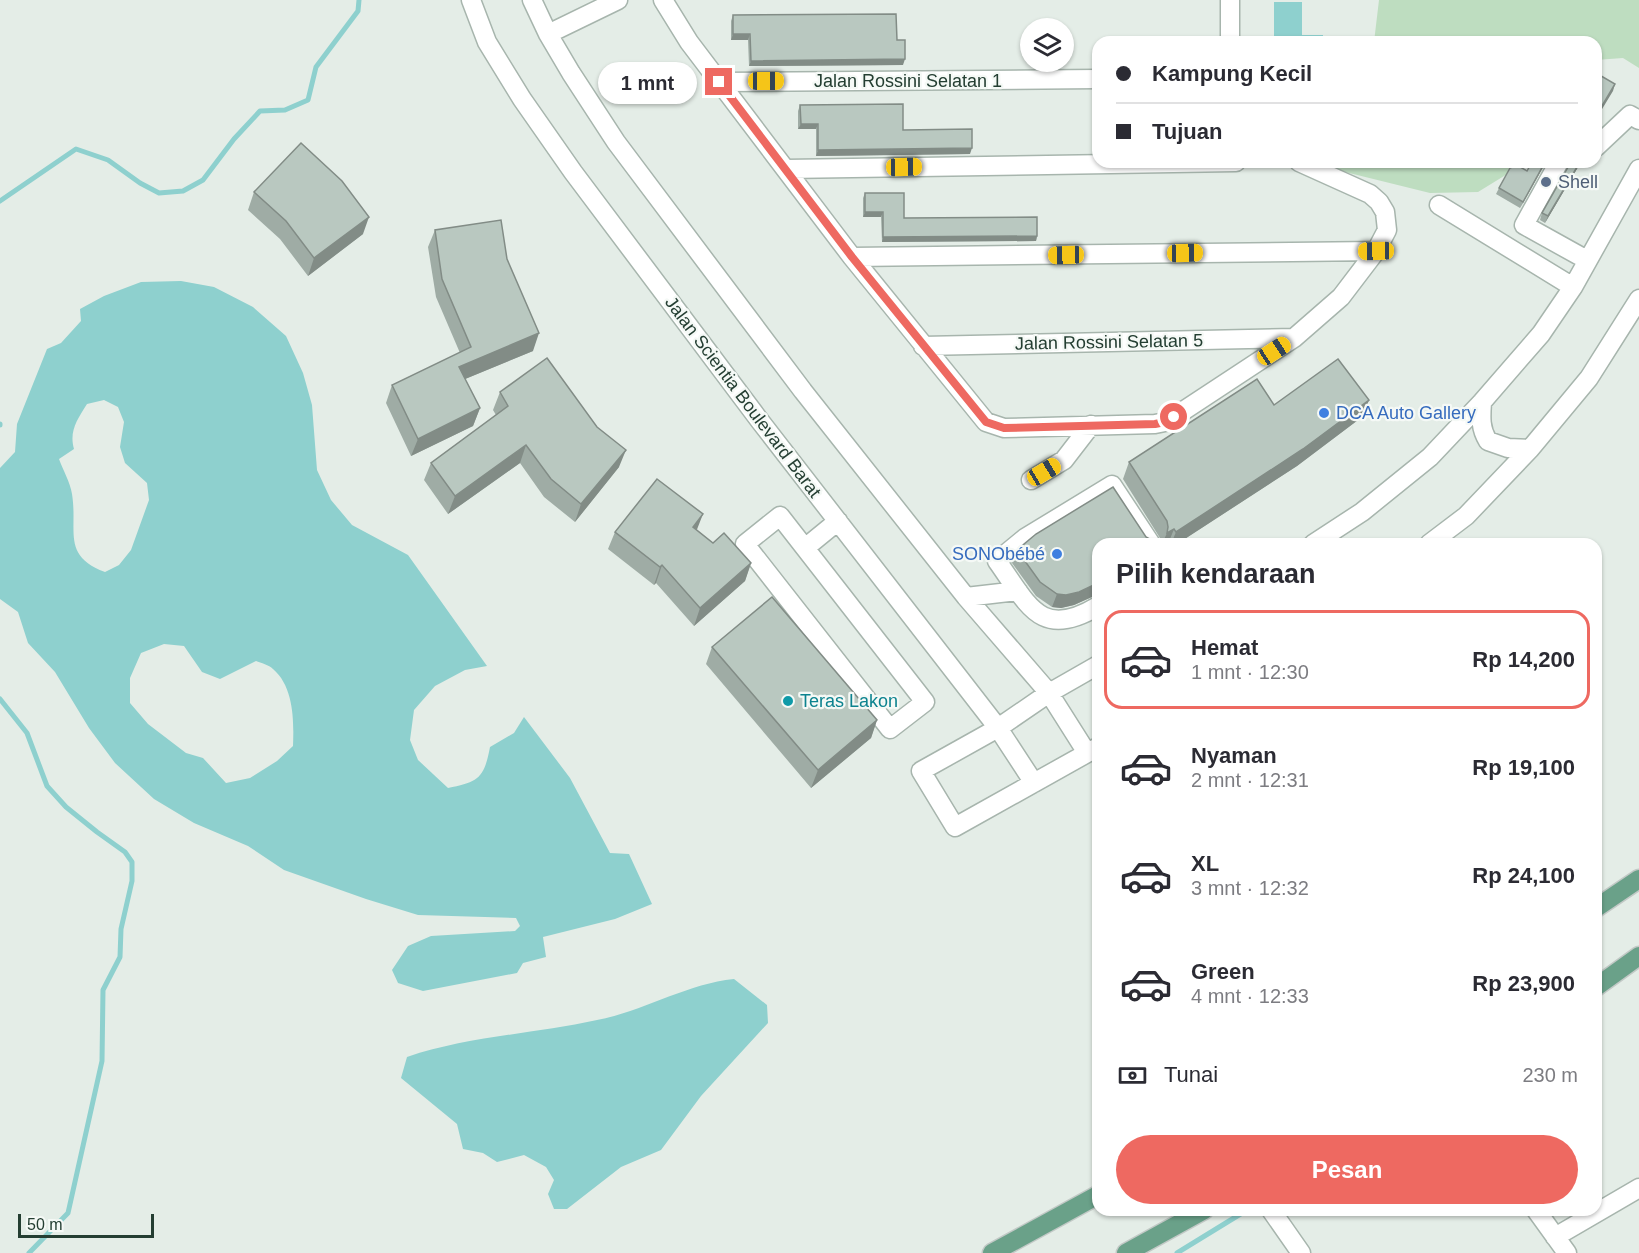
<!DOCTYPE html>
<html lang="id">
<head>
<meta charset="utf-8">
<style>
	:root { --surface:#fff; --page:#f7f7f7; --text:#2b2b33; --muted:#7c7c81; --line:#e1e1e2; --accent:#ee6961 }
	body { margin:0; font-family:Helvetica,sans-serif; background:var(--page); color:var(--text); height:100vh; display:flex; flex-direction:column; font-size:22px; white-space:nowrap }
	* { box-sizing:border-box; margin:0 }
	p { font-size:20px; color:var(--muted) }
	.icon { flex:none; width:33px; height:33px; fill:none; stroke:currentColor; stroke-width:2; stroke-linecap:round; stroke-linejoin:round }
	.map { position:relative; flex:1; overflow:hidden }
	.panel { position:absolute; left:1092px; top:538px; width:510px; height:678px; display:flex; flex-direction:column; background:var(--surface); border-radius:18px; box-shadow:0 2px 4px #0004 }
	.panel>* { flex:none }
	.guide { position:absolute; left:1092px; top:36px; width:510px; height:132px; border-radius:18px; box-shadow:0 2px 4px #0004; display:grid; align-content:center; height:132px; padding:0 24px; background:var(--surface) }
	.buttons { position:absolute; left:1020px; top:18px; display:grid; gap:12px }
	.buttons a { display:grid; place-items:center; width:54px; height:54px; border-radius:50%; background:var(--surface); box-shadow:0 2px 4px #0004; font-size:30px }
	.scale { position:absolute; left:18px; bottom:15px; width:136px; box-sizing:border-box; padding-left:6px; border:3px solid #243e32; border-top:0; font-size:16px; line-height:21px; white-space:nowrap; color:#243e32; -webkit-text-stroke:4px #f5f9f6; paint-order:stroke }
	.end { position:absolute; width:27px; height:27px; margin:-14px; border:8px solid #ee6961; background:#fff; box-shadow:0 0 0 3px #fff }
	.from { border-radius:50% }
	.bubble { position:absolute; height:42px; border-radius:21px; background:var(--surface); box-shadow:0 2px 4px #0004; font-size:20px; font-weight:700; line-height:42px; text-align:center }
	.car { position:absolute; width:18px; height:36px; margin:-18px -9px; border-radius:8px; box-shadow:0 0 4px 2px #0007; background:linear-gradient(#f5c518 24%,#345 0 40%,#f5c518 0 76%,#345 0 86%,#f5c518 0) }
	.guide b { display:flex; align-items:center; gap:21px; height:57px; font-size:22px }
	.guide b+b { border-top:2px solid var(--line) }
	.guide i { width:15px; height:15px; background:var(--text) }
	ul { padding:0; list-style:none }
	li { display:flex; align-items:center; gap:18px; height:99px; margin:0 12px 9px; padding:0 12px; border:3px solid transparent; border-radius:18px }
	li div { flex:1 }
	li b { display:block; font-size:22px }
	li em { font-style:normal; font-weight:700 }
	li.selected { border-color:var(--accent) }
	li>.icon { width:54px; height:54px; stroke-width:1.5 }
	h2 { padding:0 24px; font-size:27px; line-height:72px }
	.pay { display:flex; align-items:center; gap:15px; height:66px; padding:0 24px; font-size:22px }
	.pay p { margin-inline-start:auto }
	.button { display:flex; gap:12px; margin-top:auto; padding:12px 24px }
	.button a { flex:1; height:69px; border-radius:36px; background:var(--accent); color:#fff; font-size:24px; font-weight:700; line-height:69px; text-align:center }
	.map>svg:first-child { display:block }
	.green { fill:#beddc0 }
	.water { fill:#8ed0ce; fill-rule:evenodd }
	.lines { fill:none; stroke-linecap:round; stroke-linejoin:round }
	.stream { stroke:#8ed0ce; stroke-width:5 }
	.minor-casing { stroke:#a7b5ad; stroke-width:21 }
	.major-casing { stroke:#c2c9c6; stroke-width:21 }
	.minor { stroke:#fff; stroke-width:18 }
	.major { stroke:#6aa189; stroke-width:18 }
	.wall { fill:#9faca5 }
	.shaded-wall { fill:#828c86 }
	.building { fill:#b9c8c0; stroke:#828c86; stroke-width:1.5 }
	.route { stroke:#ee6961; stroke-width:8 }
	.service-dot { fill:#5c6f8a; stroke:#f5f9f6; stroke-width:2 }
	.shop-dot { fill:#3f7fe0; stroke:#f5f9f6; stroke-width:2 }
	.culture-dot { fill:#0f9aa8; stroke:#f5f9f6; stroke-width:2 }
	.labels { text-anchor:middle; stroke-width:4.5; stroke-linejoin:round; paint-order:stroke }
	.street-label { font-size:18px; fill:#243e32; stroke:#f5f9f6 }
	.service-label { font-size:18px; fill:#4e5e75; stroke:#f5f9f6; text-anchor:start }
	.shop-label { font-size:18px; fill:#366cbe; stroke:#f5f9f6; text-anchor:start }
	.culture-label { font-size:18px; fill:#0d838f; stroke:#f5f9f6; text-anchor:start }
</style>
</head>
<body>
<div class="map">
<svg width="1639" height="1253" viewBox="0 0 1639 1253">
	<rect width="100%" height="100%" fill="#e4ede7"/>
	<path class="green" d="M 1379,0 L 1639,0 L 1639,68 L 1623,58 L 1596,60 L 1596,42 L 1374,42 Z
		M 1323,162 L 1527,162 L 1478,192 L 1430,193 L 1333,169 Z"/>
	<path class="water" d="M 1274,2 L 1302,2 L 1302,35 L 1323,35 L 1323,42 L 1274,42 Z
		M 181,281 L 214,287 L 253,307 L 286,336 L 303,373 L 312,405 L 317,470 L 331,500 L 352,525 L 408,555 L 487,666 L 465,670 L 435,686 L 414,710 L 410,740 L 418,760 L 448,788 C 479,782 484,778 490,747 L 514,733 L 524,717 L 570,778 L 610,853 L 629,854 L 652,904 L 615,919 L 543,937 L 546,957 L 523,963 L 517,973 L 423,991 L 398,983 L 392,970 L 408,946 L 431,936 L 515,931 L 520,926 L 516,918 L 418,915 L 366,899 L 284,870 L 248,846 L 194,823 L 154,799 L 115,763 L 89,728 L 55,672 L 28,643 L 18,612 L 0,599 L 0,468 L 15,452 L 17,424 L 47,349 L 61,343 L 81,321 L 80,309 L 104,296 L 141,282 ZM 104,400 L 118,407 L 124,422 L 120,447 L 125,463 L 147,483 L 149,500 L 131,550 L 119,565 L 105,572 C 61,555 78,531 72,494 C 70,482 63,470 59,459 L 74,449 C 69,431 77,420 87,404 ZM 164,644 L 184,646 L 202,672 L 220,679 L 256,661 C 261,663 269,665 273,669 C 294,687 294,721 293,746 L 277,761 L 250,778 L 226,783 L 203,758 L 186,753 L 148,724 L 130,703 L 130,678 L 141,653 Z
		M 734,979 L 767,1005 L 768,1023 L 701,1096 L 661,1150 L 621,1167 L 567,1209 L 554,1209 L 548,1194 L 554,1180 L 546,1167 L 524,1155 L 497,1162 L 483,1153 L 463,1149 L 457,1124 L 401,1078 L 407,1057 C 469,1036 534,1034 597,1020 C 644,1011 686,984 734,979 Z"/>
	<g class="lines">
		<path class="stream" d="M 0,201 L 76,149 L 108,160 L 140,183 L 159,193 L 183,191 L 203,180 L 234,139 L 260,111 L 285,110 L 308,100 L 316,67 L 358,11 L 359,0
			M 0,424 L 0,425
			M 0,699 L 27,733 L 47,786 L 66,807 L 97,832 L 125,852 L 132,862 L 132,881 L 121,929 L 120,957 L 103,990 L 102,1061 L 68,1213 L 29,1253
			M 1177,1253 L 1247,1210"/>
		<g class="minor-casing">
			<path id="minor" d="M 471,0 L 487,42 L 522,99 L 573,172 L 760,421 L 998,728 L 1034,783
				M 532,0 L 548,34 L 571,73 L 616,142 L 803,391 L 966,597 L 1049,693 L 1087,753
				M 663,0 L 689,42 L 852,257 L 986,422 L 1004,428 L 1155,424 L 1165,422 L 1174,417 L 1294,338 L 1341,297 L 1376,251 L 1387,230 L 1385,212 L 1379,202 L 1370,194 L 1299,162
				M 1230,0 L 1230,42
				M 548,34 L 618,0
				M 719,82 L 1098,79
				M 1596,147 L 1630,115 L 1639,120
				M 1559,162 L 1524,225 L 1587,260
				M 786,169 L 1236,162
				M 1439,205 L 1573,287
				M 852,257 L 1376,251
				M 923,346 L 1294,338
				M 1482,402 C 1481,417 1480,428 1488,441 L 1508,448 L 1530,449
				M 1031,480 L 1064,460 L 1091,425
				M 780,516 L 925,702 L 890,729 L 745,544 Z
				M 1313,544 L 1362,512 L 1430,457 L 1482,402 L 1541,334 L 1573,287 L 1639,169
				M 1429,544 L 1466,516 L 1530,449 L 1589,378 L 1639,299
				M 805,548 L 838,521
				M 966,597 L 1018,591
				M 1098,606 C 1040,641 1028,604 997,561 L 1025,538 L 1112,485 L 1151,544
				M 1098,665 L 1049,693 L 998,728 L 921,771 L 955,827 L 1098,747
				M 1271,1210 L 1301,1253
				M 1536,1210 L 1567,1253
				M 1555,1237 L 1639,1188"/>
		</g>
		<g class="major-casing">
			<path id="major" d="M 1596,908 L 1639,879
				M 1596,987 L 1639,956
				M 992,1253 L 1098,1195
				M 1126,1253 L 1204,1210"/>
		</g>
		<use href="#minor" class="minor"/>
		<use href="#major" class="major"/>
	</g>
	<path class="wall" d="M 733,15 L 897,40 L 903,65 L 749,66 L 748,40 L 731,40 L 731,21 Z
		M 800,105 L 903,130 L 970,154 L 816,156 L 816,129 L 798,129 L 798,111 Z
		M 1546,162 L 1520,208 L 1496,194 L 1499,188 L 1527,171 Z
		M 1569,162 L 1581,162 L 1545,223 L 1540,220 L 1542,213 L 1569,165 Z
		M 254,192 L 363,234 L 308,276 L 280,239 L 248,210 Z
		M 865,193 L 904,218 L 1037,236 L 1036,241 L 882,242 L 881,217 L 863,217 L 863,198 Z
		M 435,230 L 507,259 L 533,351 L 465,379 L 480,408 L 473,426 L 411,456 L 386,403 L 392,385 L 460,353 L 436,297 L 428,247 Z
		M 500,392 L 619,467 L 575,522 L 544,497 L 520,463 L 448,514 L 424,480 L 431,463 L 496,415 L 493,410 Z
		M 1369,400 L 1362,417 L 1297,466 L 1177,544 L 1162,544 L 1160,538 L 1123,479 L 1129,462 L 1274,405 Z
		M 697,530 L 713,543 L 751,563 L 745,581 L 694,626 L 656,583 L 654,585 L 608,549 L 615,532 Z
		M 1017,550 L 1094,596 L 1074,605 L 1061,608 L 1052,607 L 1036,596 L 1012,563 Z
		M 712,647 L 877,720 L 871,738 L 811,788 L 706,664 Z"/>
	<path class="shaded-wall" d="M 733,34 L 750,34 L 748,40 L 731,40 Z
		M 905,59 L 903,65 L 749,66 L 751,61 Z
		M 1615,84 L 1613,91 L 1596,119 L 1596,116 Z
		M 801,124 L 818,124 L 816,129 L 798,129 Z
		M 972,148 L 970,154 L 816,156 L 818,150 Z
		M 1545,162 L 1546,162 L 1520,208 L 1523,202 Z
		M 1580,162 L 1581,162 L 1545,223 L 1548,216 Z
		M 865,212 L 883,212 L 881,217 L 863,217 Z
		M 369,217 L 363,234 L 308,276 L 314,258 Z
		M 1037,236 L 1036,241 L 882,242 L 883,237 Z
		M 539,333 L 533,351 L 453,384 L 459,367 Z
		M 1369,400 L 1362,417 L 1297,466 L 1177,544 L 1171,544 L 1176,532 Z
		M 480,408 L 473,426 L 411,456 L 418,439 Z
		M 526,445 L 520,463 L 448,514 L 455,496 Z
		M 626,450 L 619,467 L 575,522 L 581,504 Z
		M 703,514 L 696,532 L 693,527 Z
		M 1174,529 L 1168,544 L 1162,544 L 1167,533 Z
		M 751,563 L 745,581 L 694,626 L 700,608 Z
		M 662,565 L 656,583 L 654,585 L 660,567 Z
		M 1098,583 L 1098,596 L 1094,596 L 1074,605 L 1061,608 L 1052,607 L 1057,594 Z
		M 877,720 L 871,738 L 811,788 L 818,770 Z"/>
	<path class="building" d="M 896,14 L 897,40 L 905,40 L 905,59 L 751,61 L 750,34 L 733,34 L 733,15 Z
		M 1596,73 L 1615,84 L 1596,116 Z
		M 903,104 L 903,130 L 972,129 L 972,148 L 818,150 L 818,124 L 801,124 L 800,105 Z
		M 301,143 L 342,181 L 369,217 L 314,258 L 286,221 L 254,192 Z
		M 1532,162 L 1545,162 L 1523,202 L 1499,188 L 1510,168 L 1517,165 L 1527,171 Z
		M 1571,162 L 1580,162 L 1548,216 L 1542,213 Z
		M 865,193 L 904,193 L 904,218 L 1037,217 L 1037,236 L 883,237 L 883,212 L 865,212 Z
		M 501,220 L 507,259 L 539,333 L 459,367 L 480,408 L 418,439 L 392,385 L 471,347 L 442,279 L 435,230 Z
		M 547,358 L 597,427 L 626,450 L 581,504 L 551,479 L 526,445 L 455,496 L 431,463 L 508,406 L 500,392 Z
		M 1338,359 L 1369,400 L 1303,449 L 1176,532 L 1174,529 L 1167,533 L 1168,527 L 1167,521 L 1129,462 L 1257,379 L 1274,405 Z
		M 657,479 L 703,514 L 693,527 L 713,543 L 724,533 L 751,563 L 700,608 L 662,565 L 660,567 L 615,532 Z
		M 1113,487 L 1146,537 L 1155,542 L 1150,544 L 1098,544 L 1098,583 L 1079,592 L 1066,595 L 1057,594 L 1040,582 L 1017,550 L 1036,534 Z
		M 772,597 L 877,720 L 818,770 L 712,647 Z"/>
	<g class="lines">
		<path class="route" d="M 719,82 L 852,257 L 986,422 L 1004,428 L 1155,424 L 1165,422 L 1174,417"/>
	</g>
	<circle class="service-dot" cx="1546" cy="182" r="6"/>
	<g class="shop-dot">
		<circle cx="1324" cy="413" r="6"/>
		<circle cx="1057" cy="554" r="6"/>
	</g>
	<circle class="culture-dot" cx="788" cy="701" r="6"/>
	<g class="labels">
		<g class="street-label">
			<text x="908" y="87">Jalan Rossini Selatan 1</text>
			<text transform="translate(1109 342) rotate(-1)" y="6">Jalan Rossini Selatan 5</text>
			<text transform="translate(743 397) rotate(53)" y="6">Jalan Scientia Boulevard Barat</text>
		</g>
		<g class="service-label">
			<text x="1558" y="188">Shell</text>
		</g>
		<g class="shop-label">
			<text x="1336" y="419">DCA Auto Gallery</text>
			<text x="1045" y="560" text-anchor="end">SONObébé</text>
		</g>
		<g class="culture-label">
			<text x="800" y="707">Teras Lakon</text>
		</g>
	</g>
</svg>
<div class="buttons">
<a><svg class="icon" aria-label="layers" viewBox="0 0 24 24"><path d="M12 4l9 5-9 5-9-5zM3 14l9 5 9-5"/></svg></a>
</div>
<div class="scale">50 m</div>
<i class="end from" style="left:1174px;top:417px"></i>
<i class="end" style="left:719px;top:82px"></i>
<div class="bubble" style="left:598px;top:62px;width:99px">1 mnt</div>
<i class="car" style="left:766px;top:81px;rotate:90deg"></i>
<i class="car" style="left:904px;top:167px;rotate:89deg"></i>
<i class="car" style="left:1376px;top:251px;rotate:269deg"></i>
<i class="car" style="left:1185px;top:253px;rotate:89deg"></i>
<i class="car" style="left:1066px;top:255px;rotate:269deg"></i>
<i class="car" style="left:1274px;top:351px;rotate:57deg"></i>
<i class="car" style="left:1044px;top:472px;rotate:59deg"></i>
<div class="guide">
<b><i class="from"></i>Kampung Kecil</b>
<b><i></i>Tujuan</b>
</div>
<section class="panel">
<h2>Pilih kendaraan</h2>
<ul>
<li class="selected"><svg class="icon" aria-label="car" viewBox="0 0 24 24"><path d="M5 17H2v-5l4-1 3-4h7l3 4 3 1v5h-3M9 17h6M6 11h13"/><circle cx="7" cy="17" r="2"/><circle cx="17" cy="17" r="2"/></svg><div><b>Hemat</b><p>1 mnt · 12:30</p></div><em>Rp 14,200</em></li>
<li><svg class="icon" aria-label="car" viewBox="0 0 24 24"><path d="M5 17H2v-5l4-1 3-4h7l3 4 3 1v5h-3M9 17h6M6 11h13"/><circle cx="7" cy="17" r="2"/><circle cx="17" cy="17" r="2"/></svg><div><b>Nyaman</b><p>2 mnt · 12:31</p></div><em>Rp 19,100</em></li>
<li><svg class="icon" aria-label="car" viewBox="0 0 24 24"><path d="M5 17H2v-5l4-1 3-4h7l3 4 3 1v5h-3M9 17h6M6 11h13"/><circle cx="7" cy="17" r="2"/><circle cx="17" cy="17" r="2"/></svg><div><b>XL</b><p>3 mnt · 12:32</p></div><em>Rp 24,100</em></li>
<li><svg class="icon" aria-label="car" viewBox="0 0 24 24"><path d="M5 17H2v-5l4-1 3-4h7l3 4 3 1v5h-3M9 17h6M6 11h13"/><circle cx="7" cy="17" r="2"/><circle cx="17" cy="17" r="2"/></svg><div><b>Green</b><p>4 mnt · 12:33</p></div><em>Rp 23,900</em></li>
</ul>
<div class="pay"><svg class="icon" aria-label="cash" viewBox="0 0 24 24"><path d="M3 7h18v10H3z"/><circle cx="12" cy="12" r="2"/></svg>Tunai<p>230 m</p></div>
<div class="button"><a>Pesan</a></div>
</section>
</div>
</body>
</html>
